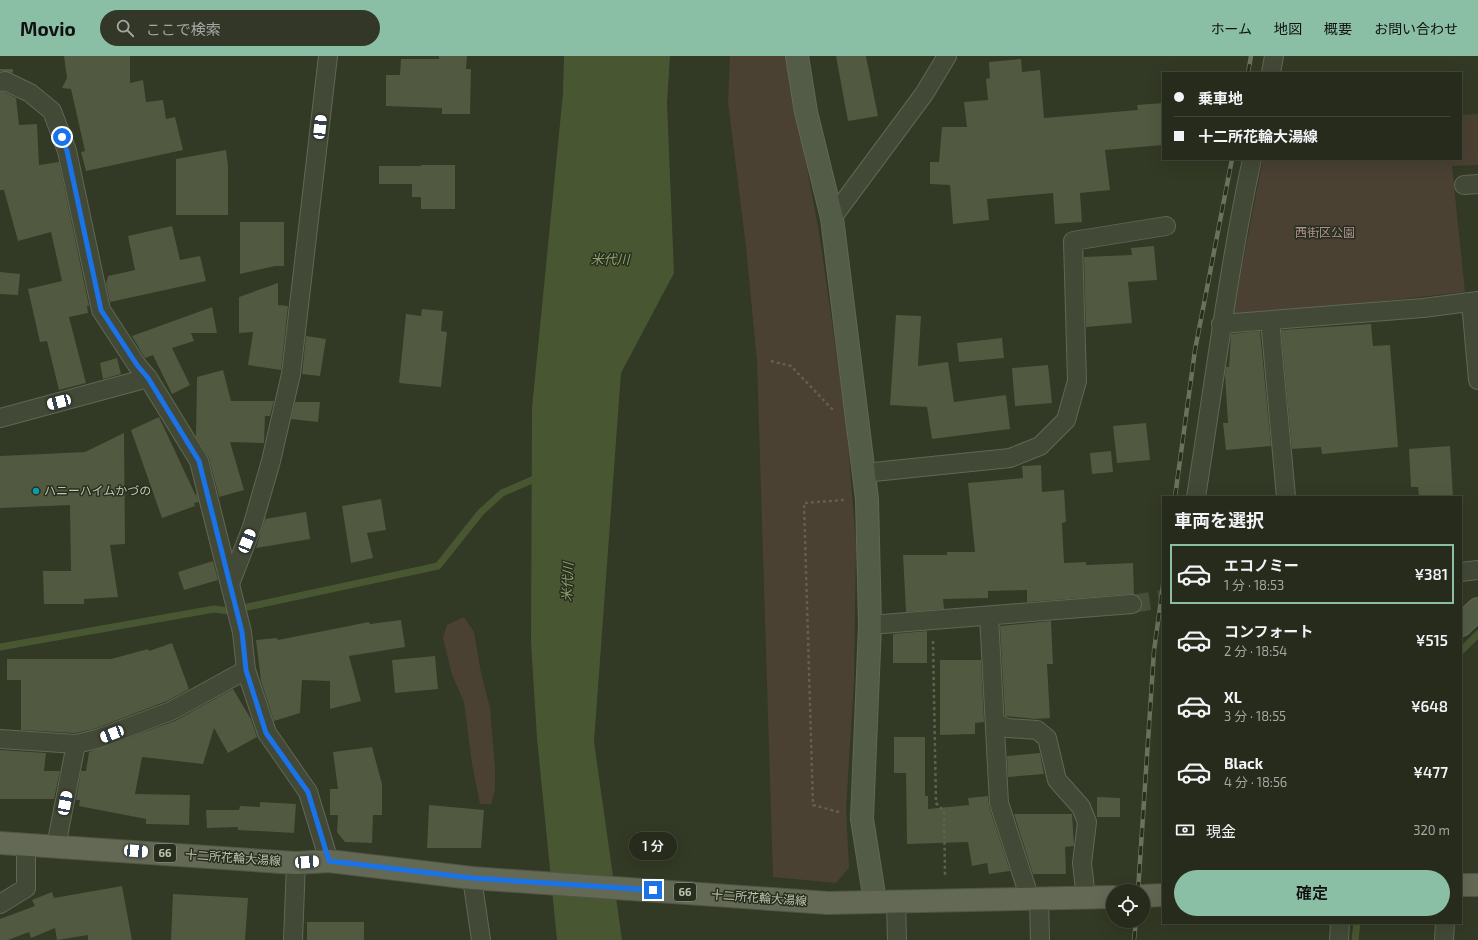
<!DOCTYPE html>
<html lang="ja">
<head>
<meta charset="utf-8">
<style>
	:root { --surface:#262b1b; --page:#323728; --text:#f1f3f6; --muted:#a4a7a3; --line:#42473a; --accent:#8abfa5 }
	body { margin:0; font-family:"Exo 2","Noto Sans JP",sans-serif; background:var(--page); color:var(--text); height:100vh; display:flex; flex-direction:column; font-size:15px; white-space:nowrap }
	* { box-sizing:border-box; margin:0 }
	p { font-size:13px; color:var(--muted) }
	.icon { flex:none; width:22px; height:22px; fill:none; stroke:currentColor; stroke-width:2; stroke-linecap:round; stroke-linejoin:round }
	.map { position:relative; flex:1; overflow:hidden }
	.details { position:absolute; left:1162px; top:440px; width:300px; height:428px; display:flex; flex-direction:column; background:var(--surface); border-radius:0px; box-shadow:0 4px 16px #0002,0 0 0 1px var(--line) }
	.details>* { flex:none }
	.top-card { position:absolute; left:1162px; top:16px; width:300px; height:88px; border-radius:0px; box-shadow:0 4px 16px #0002,0 0 0 1px var(--line); display:grid; align-content:center; height:88px; padding:0 12px; background:var(--surface) }
	.tools { position:absolute; left:1106px; top:828px; display:grid; gap:8px }
	.tools a { display:grid; place-items:center; width:44px; height:44px; border-radius:50%; background:var(--surface); box-shadow:0 4px 16px #0002,0 0 0 1px var(--line); font-size:20px }
	.end { position:absolute; width:18px; height:18px; margin:-9px; border:5px solid #1a73e8; background:#fff; box-shadow:0 0 0 2px #fff }
	.from { border-radius:50% }
	.bubble { position:absolute; height:28px; border-radius:14px; background:var(--surface); box-shadow:0 4px 16px #0002,0 0 0 1px var(--line); font-size:13px; font-weight:600; line-height:28px; text-align:center }
	.car { position:absolute; width:12px; height:24px; margin:-12px -6px; border-radius:5px; box-shadow:0 0 3px 1px #0007; background:linear-gradient(#fff 24%,#345 0 40%,#fff 0 76%,#345 0 86%,#fff 0) }
	.top-card b { display:flex; align-items:center; gap:14px; height:38px; font-size:15px }
	.top-card b+b { border-top:1px solid var(--line) }
	.top-card i { width:10px; height:10px; background:var(--text) }
	ul { padding:0; list-style:none }
	li { display:flex; align-items:center; gap:12px; height:60px; margin:0 8px 6px; padding:0 4px; border:2px solid transparent; border-radius:0px }
	li div { flex:1 }
	li b { display:block; font-size:15px }
	li em { font-style:normal; font-weight:600 }
	li.current { border-color:var(--accent) }
	li>.icon { width:36px; height:36px; stroke-width:1.5 }
	h2 { padding:0 12px; font-size:18px; line-height:48px }
	.pay { display:flex; align-items:center; gap:10px; height:44px; padding:0 12px; font-size:15px }
	.pay p { margin-inline-start:auto }
	.cta { display:flex; gap:8px; margin-top:auto; padding:8px 12px }
	.cta a { flex:1; height:46px; border-radius:24px; background:var(--accent); color:#111; font-size:16px; font-weight:600; line-height:46px; text-align:center }
	header { display:flex; align-items:center; gap:24px; box-sizing:border-box; height:56px; padding:0 20px; background:var(--accent); color:#111 }
	header strong { font-size:19px }
	nav { display:flex; gap:22px; margin-inline-start:auto; font-size:14px }
	.search { width:280px; height:36px; background:var(--page); display:flex; align-items:center; gap:10px; box-sizing:border-box; padding:0 14px; border-radius:22px; color:var(--muted); font-size:15px }
	.map>svg:first-child { display:block }
	.green { fill:#4a4133 }
	.water { fill:#495632 }
	.lines { fill:none; stroke-linecap:round; stroke-linejoin:round }
	.stream { stroke:#495632; stroke-width:7 }
	.building { fill:#515940 }
	.street-tunnel { stroke:#474e39; stroke-width:18; stroke-dasharray:18 9; stroke-linecap:butt }
	.street-casing { stroke:#616755; stroke-width:20 }
	.secondary-casing { stroke:#616755; stroke-width:24 }
	.primary-casing { stroke:#4f5543; stroke-width:24 }
	.path { stroke:#61604e; stroke-width:2.5; stroke-dasharray:3 3; stroke-linecap:butt }
	.street { stroke:#434937; stroke-width:18 }
	.secondary { stroke:#535c46; stroke-width:22 }
	.primary { stroke:#636955; stroke-width:22 }
	.rail-casing { stroke:#6a725c; stroke-width:4.5 }
	.rail { stroke:#282e1d; stroke-width:3; stroke-dasharray:9; stroke-linecap:butt }
	.route { stroke:#1a73e8; stroke-width:5 }
	.culture-dot { fill:#0f9aa8; stroke:#282e1d; stroke-width:1.5 }
	.labels { text-anchor:middle; stroke-width:3; stroke-linejoin:round; paint-order:stroke }
	.shield { fill:#282e1d; stroke:#919885; stroke-width:1 }
	.shield-label { font-size:11px; font-weight:bold; fill:#bec5b2 }
	.park-label { font-size:12px; fill:#af9091; stroke:#282e1d }
	.poi-label { font-size:12px; fill:#bec5b2; stroke:#282e1d; text-anchor:start }
	.street-label { font-size:12px; fill:#bec5b2; stroke:#282e1d }
	.water-label { font-size:13px; font-style:italic; fill:#90a26e; stroke:#282e1d }
</style>
</head>
<body>
<header>
<strong>Movio</strong>
<div class="search"><svg class="icon" aria-label="search" viewBox="0 0 24 24"><circle cx="10" cy="10" r="6"/><path d="M15 15l6 6"/></svg>ここで検索</div>
<nav><a>ホーム</a><a>地図</a><a>概要</a><a>お問い合わせ</a></nav>
</header>
<div class="map">
<svg width="1478" height="884" viewBox="0 0 1478 884">
	<rect width="100%" height="100%" fill="#323924"/>
	<path class="green" d="M 730,0 L 786,0 L 819,176 L 846,364 L 856,488 L 854,625 L 846,753 L 849,812 L 836,827 L 773,821 L 757,305 L 746,191 L 728,46 Z
		M 1478,58 L 1478,109 L 1452,110 L 1465,236 L 1232,262 L 1263,103 L 1461,103 L 1461,59 Z
		M 464,561 L 474,576 L 481,617 L 490,652 L 495,712 L 495,734 L 491,748 L 480,748 L 472,708 L 464,646 L 452,619 L 443,582 L 447,569 Z"/>
	<path class="water" d="M 564,0 L 670,0 L 667,47 L 674,217 L 621,317 L 594,686 L 622,884 L 557,884 L 537,682 L 531,586 L 532,352 L 563,37 Z"/>
	<g class="lines">
		<path class="stream" d="M 0,591 L 214,553 L 229,555 L 438,510 L 481,456 L 502,437 L 539,421
			M 1461,595 L 1478,578
			M 1355,884 L 1357,867"/>
	</g>
	<path class="building" d="M 64,0 L 130,0 L 130,27 L 143,24 L 146,46 L 163,44 L 166,63 L 175,61 L 183,94 L 86,115 L 81,96 L 85,95 L 71,33 L 62,32 L 67,22 Z
		M 439,0 L 467,0 L 466,13 L 471,13 L 470,58 L 442,58 L 442,52 L 386,50 L 386,19 L 400,19 L 401,3 L 439,3 Z
		M 836,0 L 866,0 L 878,60 L 848,65 Z
		M 1021,3 L 1022,16 L 1040,14 L 1044,62 L 1138,54 L 1137,49 L 1163,47 L 1163,89 L 1105,94 L 1110,134 L 1080,137 L 1082,166 L 1055,168 L 1053,137 L 987,143 L 989,164 L 953,168 L 950,129 L 930,128 L 930,106 L 939,106 L 942,71 L 967,71 L 964,46 L 988,44 L 986,23 L 990,22 L 989,6 Z
		M 0,13 L 13,13 L 13,17 L 0,15 Z
		M 0,36 L 4,36 L 16,42 L 19,69 L 37,68 L 39,109 L 59,106 L 89,250 L 87,250 L 88,257 L 69,261 L 86,327 L 59,334 L 47,285 L 40,286 L 28,233 L 62,225 L 51,176 L 18,185 L 4,134 L 0,134 Z
		M 226,94 L 228,110 L 228,159 L 176,159 L 176,103 Z
		M 421,109 L 455,109 L 455,153 L 421,153 L 421,141 L 412,141 L 412,128 L 379,128 L 379,110 L 421,110 Z
		M 240,166 L 284,166 L 284,210 L 275,210 L 240,218 Z
		M 172,170 L 180,204 L 200,200 L 206,225 L 110,246 L 106,228 L 108,220 L 135,214 L 128,180 Z
		M 1154,190 L 1157,224 L 1128,226 L 1132,267 L 1086,271 L 1084,201 L 1132,199 L 1131,192 Z
		M 0,216 L 20,218 L 18,239 L 0,238 Z
		M 278,227 L 278,249 L 288,250 L 281,314 L 248,309 L 253,276 L 239,277 L 239,241 Z
		M 212,251 L 217,277 L 191,277 L 194,285 L 172,292 L 190,329 L 172,338 L 153,299 L 145,302 L 132,280 Z
		M 422,253 L 443,255 L 441,275 L 447,276 L 441,331 L 399,327 L 406,258 L 421,260 Z
		M 896,259 L 921,260 L 918,310 L 948,306 L 954,346 L 1006,339 L 1010,373 L 932,383 L 927,351 L 890,349 Z
		M 1371,268 L 1373,290 L 1390,289 L 1398,391 L 1322,398 L 1321,391 L 1292,393 L 1281,274 Z
		M 1260,275 L 1271,390 L 1226,394 L 1223,367 L 1228,367 L 1225,319 L 1226,311 L 1229,311 L 1231,278 Z
		M 306,280 L 326,283 L 320,320 L 302,318 Z
		M 1002,282 L 1004,302 L 959,306 L 957,287 Z
		M 117,302 L 121,318 L 103,323 L 100,307 Z
		M 1048,309 L 1052,347 L 1015,350 L 1012,312 Z
		M 223,314 L 231,345 L 274,345 L 270,360 L 265,360 L 264,387 L 230,386 L 244,434 L 219,441 L 209,402 L 196,381 L 197,321 Z
		M 295,346 L 320,346 L 318,366 L 291,363 Z
		M 159,361 L 196,440 L 196,436 L 199,446 L 194,447 L 195,450 L 162,462 L 131,374 Z
		M 1146,367 L 1150,404 L 1117,407 L 1113,370 Z
		M 124,377 L 125,488 L 110,489 L 118,541 L 84,543 L 84,548 L 44,548 L 43,515 L 71,515 L 70,449 L 0,452 L 0,400 L 85,396 Z
		M 1450,390 L 1453,441 L 1419,441 L 1418,431 L 1411,431 L 1409,393 Z
		M 1111,395 L 1113,416 L 1092,418 L 1090,397 Z
		M 1041,409 L 1042,436 L 1064,434 L 1066,466 L 1062,467 L 1064,507 L 1086,506 L 1086,509 L 1133,507 L 1134,538 L 1027,546 L 1027,534 L 988,535 L 988,542 L 943,543 L 944,553 L 906,556 L 903,499 L 947,499 L 947,496 L 975,496 L 968,427 L 1023,422 L 1022,410 Z
		M 381,443 L 386,474 L 367,477 L 373,502 L 351,507 L 342,450 Z
		M 306,456 L 310,483 L 256,492 L 265,463 Z
		M 213,505 L 218,524 L 184,534 L 178,516 Z
		M 401,564 L 405,591 L 349,600 L 361,645 L 330,653 L 330,625 L 302,624 L 300,657 L 274,665 L 261,625 L 256,584 L 277,582 L 278,584 L 369,566 L 370,568 Z
		M 1051,565 L 1053,608 L 1047,608 L 1050,662 L 1035,663 L 1005,660 L 1000,570 Z
		M 927,575 L 927,607 L 893,607 L 893,578 Z
		M 172,587 L 189,633 L 167,645 L 94,673 L 75,677 L 21,674 L 21,624 L 7,624 L 7,603 L 111,603 L 148,593 L 149,595 Z
		M 435,600 L 438,633 L 395,637 L 392,604 Z
		M 940,604 L 981,604 L 984,666 L 975,667 L 975,678 L 940,679 Z
		M 233,633 L 251,663 L 257,681 L 228,697 L 214,672 L 203,708 L 142,701 L 135,738 L 190,739 L 189,769 L 146,768 L 146,763 L 79,750 L 80,744 L 76,744 L 81,715 L 86,715 L 89,696 L 175,665 Z
		M 894,681 L 925,681 L 925,740 L 928,740 L 928,753 L 969,749 L 968,742 L 988,740 L 989,750 L 1010,815 L 989,818 L 987,807 L 972,810 L 968,786 L 907,788 L 906,717 L 894,717 Z
		M 372,691 L 382,728 L 382,759 L 373,759 L 372,787 L 345,786 L 337,776 L 338,759 L 330,759 L 330,733 L 338,733 L 333,696 Z
		M 0,694 L 46,697 L 44,715 L 60,715 L 54,743 L 0,743 Z
		M 1040,697 L 1044,718 L 1008,721 L 1007,700 Z
		M 1097,741 L 1120,742 L 1120,761 L 1097,761 Z
		M 260,746 L 296,748 L 294,777 L 238,774 L 238,771 L 207,772 L 206,754 L 239,754 L 240,750 L 260,751 Z
		M 429,749 L 484,754 L 481,792 L 427,792 Z
		M 1014,758 L 1072,758 L 1074,790 L 1065,791 L 1066,818 L 1033,818 Z
		M 122,830 L 132,884 L 88,884 L 88,879 L 57,884 L 55,872 L 31,882 L 29,876 L 8,884 L 0,884 L 0,863 L 35,850 L 32,844 L 52,836 L 54,842 Z
		M 173,838 L 248,842 L 245,884 L 171,884 Z
		M 307,866 L 364,866 L 364,884 L 307,884 Z"/>
	<g class="lines">
		<path class="street-tunnel" d="M 1132,548 L 1163,543"/>
		<g class="street-casing">
			<path id="street" d="M 1271,17 L 1274,0
				M 0,26 L 5,25 L 30,37 L 52,55 L 67,95 L 101,254 L 137,309 L 148,322 L 199,405 L 242,576 L 246,614 L 267,677 L 308,736 L 329,805
				M 1464,129 L 1478,128
				M 832,162 L 924,38 L 947,0
				M 1471,246 L 1478,324
				M 1270,264 L 1286,441
				M 1221,268 L 1423,252 L 1478,245
				M 0,362 L 148,322
				M 864,417 L 1010,402 L 1040,390 L 1066,364 L 1077,325 L 1073,185 L 1166,170
				M 1196,441 C 1214,328 1228,215 1252,103
				M 1461,516 L 1478,514
				M 230,528 L 252,471 L 271,405 L 291,318 L 328,0
				M 989,560 L 999,747 L 1030,843
				M 870,569 L 1132,548
				M 995,667 L 1008,672 L 1037,674 L 1047,682 L 1057,724 L 1081,751 L 1087,766 L 1082,807 L 1086,842
				M 0,683 L 76,688 L 56,790
				M 76,688 L 97,683 L 171,655 L 246,614
				M 472,822 L 481,884
				M 1039,843 L 1040,884
				M 896,845 L 897,884
				M 0,848 L 26,832 L 26,787
				M 293,884 L 296,807
				M 1339,884 L 1340,867
				M 1444,884 L 1445,867"/>
		</g>
		<g class="secondary-casing">
			<path id="secondary" d="M 797,0 L 806,56 L 832,162 L 867,443 L 870,569 L 862,763 L 875,845
				M 1461,569 L 1478,553"/>
		</g>
		<g class="primary-casing">
			<path id="primary" d="M 0,787 L 296,807 L 329,805 L 472,822 L 828,847 L 1113,841
				M 1461,829 L 1478,829
				M 1143,840 L 1163,839"/>
		</g>
		<path class="path" d="M 771,305 L 791,310 L 833,354
			M 933,585 L 936,747 L 944,755 L 945,820
			M 839,756 L 813,749 L 804,447 L 845,444"/>
		<use href="#street" class="street"/>
		<use href="#secondary" class="secondary"/>
		<use href="#primary" class="primary"/>
		<g class="rail-casing">
			<path id="rail" d="M 1248,17 L 1251,0
				M 1175,441 L 1195,294 L 1232,103
				M 1138,835 L 1154,595 L 1163,529
				M 1134,884 L 1136,865"/>
		</g>
		<use href="#rail" class="rail"/>
	</g>
	<g class="lines">
		<path class="route" d="M 62,81 L 67,95 L 101,254 L 137,309 L 148,322 L 199,405 L 242,576 L 246,614 L 266,677 L 308,736 L 329,805 L 472,822 L 653,834"/>
	</g>
	<circle class="culture-dot" cx="36" cy="435" r="4"/>
	<g class="labels">
		<g class="shield">
			<rect x="154" y="788" width="22" height="18" rx="3"/>
			<rect x="674" y="827" width="22" height="18" rx="3"/>
		</g>
		<g class="shield-label">
			<text x="165" y="801">66</text>
			<text x="685" y="840">66</text>
		</g>
		<g class="park-label">
			<text x="1325" y="181">西街区公園</text>
		</g>
		<g class="poi-label">
			<text x="44" y="439">ハニーハイムかづの</text>
		</g>
		<g class="street-label">
			<text transform="translate(233 802) rotate(4)" y="4">十二所花輪大湯線</text>
			<text transform="translate(759 842) rotate(4)" y="4">十二所花輪大湯線</text>
		</g>
		<g class="water-label">
			<text x="610" y="208">米代川</text>
			<text transform="translate(567 526) rotate(-87)" y="5">米代川</text>
		</g>
	</g>
</svg>
<div class="tools">
<a><svg class="icon" aria-label="locate" viewBox="0 0 24 24"><circle cx="12" cy="12" r="6"/><path d="M12 2v4M12 18v4M2 12h4M18 12h4"/></svg></a>
</div>
<i class="end from" style="left:62px;top:81px"></i>
<i class="end" style="left:653px;top:834px"></i>
<div class="bubble" style="left:629px;top:776px;width:48px">1 分</div>
<i class="car" style="left:320px;top:71px;rotate:6deg"></i>
<i class="car" style="left:59px;top:346px;rotate:255deg"></i>
<i class="car" style="left:247px;top:485px;rotate:22deg"></i>
<i class="car" style="left:112px;top:678px;rotate:249deg"></i>
<i class="car" style="left:65px;top:747px;rotate:11deg"></i>
<i class="car" style="left:136px;top:795px;rotate:94deg"></i>
<i class="car" style="left:307px;top:806px;rotate:86deg"></i>
<div class="top-card">
<b><i class="from"></i>乗車地</b>
<b><i></i>十二所花輪大湯線</b>
</div>
<section class="details">
<h2>車両を選択</h2>
<ul>
<li class="current"><svg class="icon" aria-label="car" viewBox="0 0 24 24"><path d="M5 17H2v-5l4-1 3-4h7l3 4 3 1v5h-3M9 17h6M6 11h13"/><circle cx="7" cy="17" r="2"/><circle cx="17" cy="17" r="2"/></svg><div><b>エコノミー</b><p>1 分 · 18:53</p></div><em>¥381</em></li>
<li><svg class="icon" aria-label="car" viewBox="0 0 24 24"><path d="M5 17H2v-5l4-1 3-4h7l3 4 3 1v5h-3M9 17h6M6 11h13"/><circle cx="7" cy="17" r="2"/><circle cx="17" cy="17" r="2"/></svg><div><b>コンフォート</b><p>2 分 · 18:54</p></div><em>¥515</em></li>
<li><svg class="icon" aria-label="car" viewBox="0 0 24 24"><path d="M5 17H2v-5l4-1 3-4h7l3 4 3 1v5h-3M9 17h6M6 11h13"/><circle cx="7" cy="17" r="2"/><circle cx="17" cy="17" r="2"/></svg><div><b>XL</b><p>3 分 · 18:55</p></div><em>¥648</em></li>
<li><svg class="icon" aria-label="car" viewBox="0 0 24 24"><path d="M5 17H2v-5l4-1 3-4h7l3 4 3 1v5h-3M9 17h6M6 11h13"/><circle cx="7" cy="17" r="2"/><circle cx="17" cy="17" r="2"/></svg><div><b>Black</b><p>4 分 · 18:56</p></div><em>¥477</em></li>
</ul>
<div class="pay"><svg class="icon" aria-label="cash" viewBox="0 0 24 24"><path d="M3 7h18v10H3z"/><circle cx="12" cy="12" r="2"/></svg>現金<p>320 m</p></div>
<div class="cta"><a>確定</a></div>
</section>
</div>
</body>
</html>
